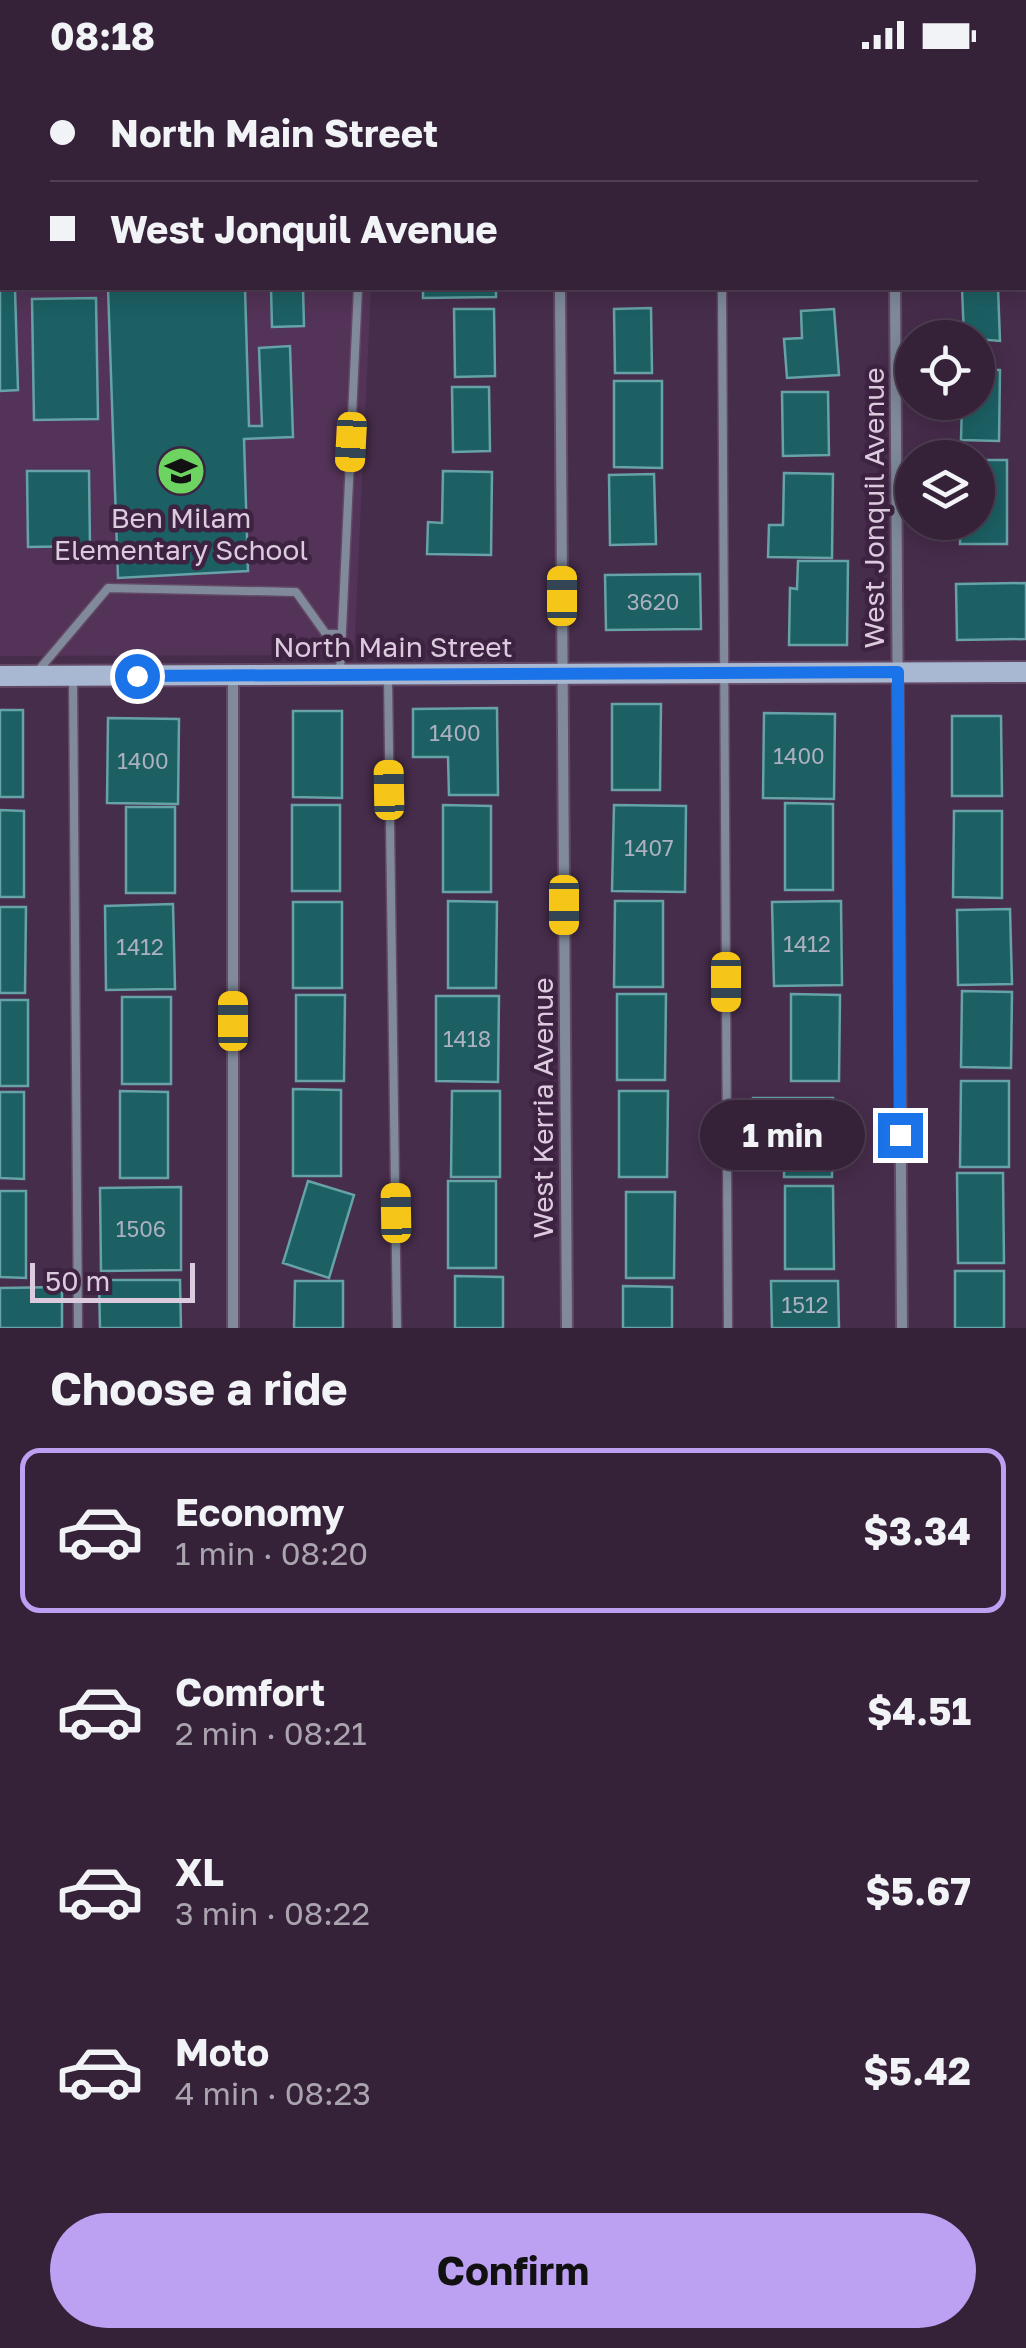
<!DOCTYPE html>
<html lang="en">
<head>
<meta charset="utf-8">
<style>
	:root { --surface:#352239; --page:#402f44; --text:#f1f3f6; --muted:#aaa4ae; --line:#4f3f53; --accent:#bca0f2 }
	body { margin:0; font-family:"Golos Text",sans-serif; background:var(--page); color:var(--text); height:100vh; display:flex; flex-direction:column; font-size:38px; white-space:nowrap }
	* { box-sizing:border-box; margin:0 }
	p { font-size:32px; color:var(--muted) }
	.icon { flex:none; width:55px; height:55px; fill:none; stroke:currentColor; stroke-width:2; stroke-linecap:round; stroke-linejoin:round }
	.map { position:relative; height:1258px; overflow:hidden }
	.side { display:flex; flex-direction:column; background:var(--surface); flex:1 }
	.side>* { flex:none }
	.banner { position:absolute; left:0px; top:0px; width:1028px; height:220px; box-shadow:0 5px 25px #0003,0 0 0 2px var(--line); display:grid; align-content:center; height:220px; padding:0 50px; background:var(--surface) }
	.tools { position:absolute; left:895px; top:250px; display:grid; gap:20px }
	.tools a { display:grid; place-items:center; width:100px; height:100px; border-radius:50%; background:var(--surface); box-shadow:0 5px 25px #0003,0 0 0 2px var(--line); font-size:50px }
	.scale { position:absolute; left:30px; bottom:25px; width:165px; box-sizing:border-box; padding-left:10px; border:5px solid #dccbde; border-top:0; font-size:28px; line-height:35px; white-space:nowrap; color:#dccbde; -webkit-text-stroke:8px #3d2341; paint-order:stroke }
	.end { position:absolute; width:45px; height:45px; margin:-22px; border:12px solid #1a73e8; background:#fff; box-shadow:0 0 0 5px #fff }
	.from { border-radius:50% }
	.bubble { position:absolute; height:70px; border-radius:35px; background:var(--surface); box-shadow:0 5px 25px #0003,0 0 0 2px var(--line); font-size:32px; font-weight:700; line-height:70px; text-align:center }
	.car { position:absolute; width:30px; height:60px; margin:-30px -15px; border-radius:12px; box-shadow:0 0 8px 2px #0007; background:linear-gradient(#f5c518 24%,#345 0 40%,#f5c518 0 76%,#345 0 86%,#f5c518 0) }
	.banner b { display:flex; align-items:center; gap:35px; height:95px; font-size:38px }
	.banner b+b { border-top:2px solid var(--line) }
	.banner i { width:25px; height:25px; background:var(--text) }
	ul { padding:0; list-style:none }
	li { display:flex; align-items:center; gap:30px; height:165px; margin:0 20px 15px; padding:0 30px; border:5px solid transparent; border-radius:20px }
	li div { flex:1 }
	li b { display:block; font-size:38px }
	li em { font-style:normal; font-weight:700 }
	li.selected { border-color:var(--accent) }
	li>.icon { width:90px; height:90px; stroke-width:1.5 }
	h2 { padding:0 50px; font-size:45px; line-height:120px }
	.button { display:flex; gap:20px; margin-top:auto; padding:20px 50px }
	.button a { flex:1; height:115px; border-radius:60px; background:var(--accent); color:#111; font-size:40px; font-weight:700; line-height:115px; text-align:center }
	.status { display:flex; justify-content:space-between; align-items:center; height:70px; padding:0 50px; background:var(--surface); direction:ltr }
	.status svg { height:28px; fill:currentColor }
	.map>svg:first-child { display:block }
	.built { fill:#533358 }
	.building { fill:#1c6064; stroke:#66a2a7; stroke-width:2.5 }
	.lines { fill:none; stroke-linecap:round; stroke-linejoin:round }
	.lane-casing { stroke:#624966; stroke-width:11 }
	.street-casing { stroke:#624966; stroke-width:14 }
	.secondary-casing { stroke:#624966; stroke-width:24 }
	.lane { stroke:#808a9b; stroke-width:8 }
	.street { stroke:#808a9b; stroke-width:10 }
	.secondary { stroke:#a8b8d3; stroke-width:20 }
	.route { stroke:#1a73e8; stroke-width:12 }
	.labels { text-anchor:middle; stroke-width:9; stroke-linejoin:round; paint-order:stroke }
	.number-label { font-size:22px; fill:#acb0c0 }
	.street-label { font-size:28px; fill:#dccbde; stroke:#3d2341 }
	.poi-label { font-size:28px; fill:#dccbde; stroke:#3d2341 }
</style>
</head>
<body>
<div class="status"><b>08:18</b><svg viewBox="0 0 49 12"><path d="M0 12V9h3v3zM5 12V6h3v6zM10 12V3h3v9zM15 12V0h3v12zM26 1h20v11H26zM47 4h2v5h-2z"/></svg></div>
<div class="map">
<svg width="1026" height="1258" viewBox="0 0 1026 1258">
	<rect width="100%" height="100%" fill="#472d4c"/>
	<path class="built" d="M 0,0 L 381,0 L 2,2 L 2,218 L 371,218 L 354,585 L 0,586 Z"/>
	<path class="building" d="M 746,0 L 834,0 L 834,2 L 746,2 Z
		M 108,218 L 245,218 L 249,356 L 262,356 L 259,278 L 290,276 L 293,367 L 244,369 L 248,501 L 118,508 Z
		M 271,218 L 303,218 L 304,256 L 272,257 Z
		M 423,218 L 496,218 L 496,227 L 423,228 Z
		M 962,218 L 998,218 L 1000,271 L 964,268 Z
		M 15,219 L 18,320 L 0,321 L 0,220 Z
		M 96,228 L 98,349 L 34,350 L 32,229 Z
		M 651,238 L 652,303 L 615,303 L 614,239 Z
		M 454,239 L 494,239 L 495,306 L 455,307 Z
		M 834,239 L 839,305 L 787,308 L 784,269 L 802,268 L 801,241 Z
		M 978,300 L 1000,300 L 999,371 L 961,370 L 962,332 L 978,332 Z
		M 614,311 L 662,311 L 662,398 L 614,397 Z
		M 452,317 L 489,317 L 490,381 L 453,382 Z
		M 782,322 L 828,322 L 829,385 L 783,386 Z
		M 978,390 L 1007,390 L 1007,474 L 960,474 L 960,452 L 978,452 Z
		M 27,401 L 89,401 L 90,476 L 28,477 Z
		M 443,401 L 492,402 L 491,485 L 427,484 L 428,452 L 442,453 Z
		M 784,403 L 833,404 L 832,488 L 768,487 L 769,455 L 783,455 Z
		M 654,404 L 656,474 L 610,475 L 609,405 Z
		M 798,491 L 848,491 L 847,575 L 789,575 L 790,518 L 797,519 Z
		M 700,504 L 701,559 L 606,560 L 605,505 Z
		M 1026,513 L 1026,569 L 957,570 L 956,514 Z
		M 612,634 L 661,634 L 660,720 L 612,720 Z
		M 497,638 L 498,725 L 449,725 L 448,687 L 413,687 L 413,639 Z
		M 0,640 L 23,640 L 23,727 L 0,727 Z
		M 293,641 L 342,641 L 342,728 L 293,727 Z
		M 764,643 L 835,644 L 834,729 L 763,728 Z
		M 952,646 L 1001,646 L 1002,726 L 952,726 Z
		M 108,648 L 179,649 L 178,734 L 107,733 Z
		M 785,733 L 833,734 L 833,820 L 785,820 Z
		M 292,735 L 340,735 L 340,821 L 292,821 Z
		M 443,735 L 491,736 L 491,822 L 443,822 Z
		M 614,735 L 686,736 L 685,822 L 612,821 Z
		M 126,737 L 175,737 L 175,823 L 126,823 Z
		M 0,740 L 24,741 L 24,827 L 0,827 Z
		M 954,741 L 1002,741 L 1002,828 L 953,827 Z
		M 448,831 L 497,832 L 496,918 L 448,918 Z
		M 615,831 L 663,831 L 663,917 L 614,917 Z
		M 841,831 L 842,915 L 774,916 L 772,832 Z
		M 293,832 L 342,832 L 342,918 L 293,918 Z
		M 173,834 L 175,919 L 106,920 L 105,836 Z
		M 0,837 L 26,837 L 25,923 L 0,923 Z
		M 1010,839 L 1012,914 L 958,915 L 957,840 Z
		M 962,921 L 1012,922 L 1011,998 L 961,997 Z
		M 617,924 L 666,924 L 665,1010 L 617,1010 Z
		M 791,924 L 840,925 L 839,1011 L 791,1011 Z
		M 296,925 L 345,925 L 344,1011 L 296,1011 Z
		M 436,926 L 499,926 L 498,1012 L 436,1011 Z
		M 122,927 L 171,927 L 171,1014 L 122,1014 Z
		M 0,930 L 28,930 L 28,1016 L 0,1016 Z
		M 961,1011 L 1009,1011 L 1009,1097 L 960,1097 Z
		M 293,1019 L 341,1020 L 341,1106 L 293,1106 Z
		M 120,1021 L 168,1022 L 168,1108 L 120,1108 Z
		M 452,1021 L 500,1021 L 500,1107 L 451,1107 Z
		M 619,1021 L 668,1021 L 667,1107 L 619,1107 Z
		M 0,1022 L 24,1022 L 24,1109 L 0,1108 Z
		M 753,1028 L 833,1028 L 832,1107 L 784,1107 L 785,1073 L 753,1073 Z
		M 957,1103 L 1003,1103 L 1004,1193 L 958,1193 Z
		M 308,1111 L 354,1125 L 329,1208 L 283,1193 Z
		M 448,1111 L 496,1111 L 496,1198 L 448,1198 Z
		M 785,1116 L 833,1116 L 834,1199 L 785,1199 Z
		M 181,1117 L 181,1200 L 101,1201 L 100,1118 Z
		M 0,1121 L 26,1121 L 26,1208 L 0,1207 Z
		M 626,1122 L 675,1122 L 674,1208 L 626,1208 Z
		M 955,1201 L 1004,1201 L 1004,1258 L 955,1258 Z
		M 455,1206 L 503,1207 L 503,1258 L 455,1258 Z
		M 99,1210 L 180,1210 L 181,1258 L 100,1258 Z
		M 295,1211 L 343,1211 L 343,1258 L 294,1258 Z
		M 771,1211 L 838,1211 L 839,1258 L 772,1258 Z
		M 623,1216 L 672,1217 L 672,1258 L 623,1258 Z
		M 62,1217 L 62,1258 L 0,1258 L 0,1218 Z"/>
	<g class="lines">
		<g class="lane-casing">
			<path id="lane" d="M 69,0 L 70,2
				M 721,0 L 721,2
				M 289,2 L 289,0
				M 368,2 L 368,0
				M 722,218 L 728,1258
				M 37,602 L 108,518 L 296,522 L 326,564 L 342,564
				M 340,603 L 358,218
				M 73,606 L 78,1258
				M 388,608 L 397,1258"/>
		</g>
		<g class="street-casing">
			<path id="street" d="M 559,0 L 559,2
				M 893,0 L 893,2
				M 560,218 L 567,1258
				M 895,218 L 902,1258
				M 233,1258 L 233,605"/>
		</g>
		<g class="secondary-casing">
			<path id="secondary" d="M 0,606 L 1026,602"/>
		</g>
		<use href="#lane" class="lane"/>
		<use href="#street" class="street"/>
		<use href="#secondary" class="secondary"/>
	</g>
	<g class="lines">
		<path class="route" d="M 137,606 L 898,602 L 900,1065"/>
	</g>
	<defs>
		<g id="school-disc" transform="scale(2.5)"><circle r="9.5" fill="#6dd361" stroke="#3d2341"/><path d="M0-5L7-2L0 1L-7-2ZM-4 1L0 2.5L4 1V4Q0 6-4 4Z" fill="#111"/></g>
	</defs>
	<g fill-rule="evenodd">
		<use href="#school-disc" x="181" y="401"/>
	</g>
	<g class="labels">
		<g class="number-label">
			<text x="653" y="540">3620</text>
			<text x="455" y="671">1400</text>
			<text x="799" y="694">1400</text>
			<text x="143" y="699">1400</text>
			<text x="649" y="786">1407</text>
			<text x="807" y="882">1412</text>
			<text x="140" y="885">1412</text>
			<text x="467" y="977">1418</text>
			<text x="141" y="1167">1506</text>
			<text x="805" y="1243">1512</text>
		</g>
		<g class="street-label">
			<text transform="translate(874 438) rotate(-90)" y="10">West Jonquil Avenue</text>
			<text x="393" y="587">North Main Street</text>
			<text transform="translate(543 1038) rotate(-90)" y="10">West Kerria Avenue</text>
		</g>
		<g class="poi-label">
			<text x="181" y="458">Ben Milam<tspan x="181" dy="32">Elementary School</tspan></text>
		</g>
	</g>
</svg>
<div class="tools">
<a><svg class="icon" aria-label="locate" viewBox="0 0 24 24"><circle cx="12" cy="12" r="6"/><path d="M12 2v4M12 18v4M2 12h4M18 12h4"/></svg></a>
<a><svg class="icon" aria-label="layers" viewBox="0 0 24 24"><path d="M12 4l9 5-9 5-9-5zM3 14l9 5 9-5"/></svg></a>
</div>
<div class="scale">50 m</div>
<i class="end from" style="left:137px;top:606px"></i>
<i class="end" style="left:900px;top:1065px"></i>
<div class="bubble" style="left:700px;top:1030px;width:165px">1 min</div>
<i class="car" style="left:351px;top:372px;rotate:183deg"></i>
<i class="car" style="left:562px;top:526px;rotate:0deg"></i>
<i class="car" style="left:389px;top:720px;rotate:359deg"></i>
<i class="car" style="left:564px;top:835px;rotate:180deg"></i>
<i class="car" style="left:726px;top:912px;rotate:180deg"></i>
<i class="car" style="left:233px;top:951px;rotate:0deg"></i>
<i class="car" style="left:396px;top:1143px;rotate:359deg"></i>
<div class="banner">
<b><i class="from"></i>North Main Street</b>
<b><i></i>West Jonquil Avenue</b>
</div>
</div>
<section class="side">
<h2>Choose a ride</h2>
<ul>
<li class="selected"><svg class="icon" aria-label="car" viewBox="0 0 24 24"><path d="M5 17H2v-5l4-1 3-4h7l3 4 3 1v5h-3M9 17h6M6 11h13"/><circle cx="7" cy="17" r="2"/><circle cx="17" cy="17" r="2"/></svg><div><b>Economy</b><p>1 min · 08:20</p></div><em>$3.34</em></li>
<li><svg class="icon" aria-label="car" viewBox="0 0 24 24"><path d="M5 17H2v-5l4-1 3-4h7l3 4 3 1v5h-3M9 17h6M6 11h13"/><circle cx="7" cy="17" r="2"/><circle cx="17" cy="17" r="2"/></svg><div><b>Comfort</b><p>2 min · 08:21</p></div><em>$4.51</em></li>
<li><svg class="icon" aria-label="car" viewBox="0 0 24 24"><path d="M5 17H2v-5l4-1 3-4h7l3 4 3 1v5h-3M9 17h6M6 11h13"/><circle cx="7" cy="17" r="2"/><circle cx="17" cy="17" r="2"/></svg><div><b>XL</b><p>3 min · 08:22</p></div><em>$5.67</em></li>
<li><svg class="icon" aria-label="car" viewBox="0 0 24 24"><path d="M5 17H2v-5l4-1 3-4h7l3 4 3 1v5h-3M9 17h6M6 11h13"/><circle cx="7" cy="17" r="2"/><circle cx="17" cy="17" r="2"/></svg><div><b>Moto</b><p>4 min · 08:23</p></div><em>$5.42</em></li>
</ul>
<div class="button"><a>Confirm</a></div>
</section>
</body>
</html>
